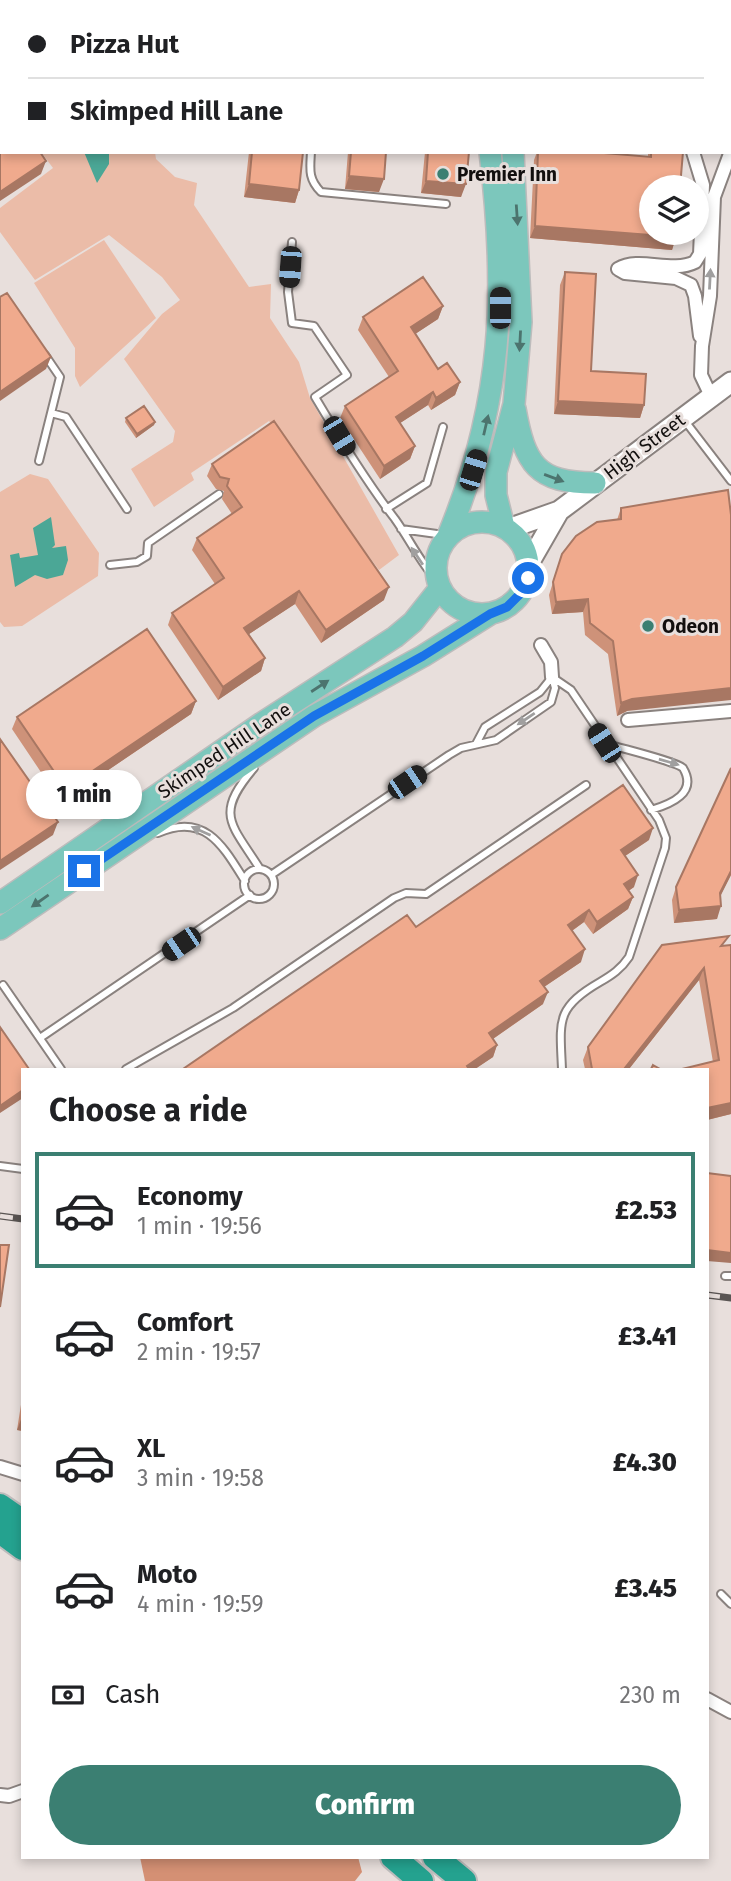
<!DOCTYPE html>
<html lang="en">
<head>
<meta charset="utf-8">
<style>
	:root { --surface:#fff; --page:#f2f2f2; --text:#202124; --muted:#757577; --line:#e0e0e0; --accent:#3b7f72 }
	body { margin:0; font-family:"Fira Sans",sans-serif; background:var(--page); color:var(--text); height:100vh; display:flex; flex-direction:column; font-size:26px; white-space:nowrap }
	* { box-sizing:border-box; margin:0 }
	p { font-size:23px; color:var(--muted) }
	.icon { flex:none; width:38px; height:38px; fill:none; stroke:currentColor; stroke-width:2; stroke-linecap:round; stroke-linejoin:round }
	.map { position:relative; flex:1; overflow:hidden }
	.sheet { position:absolute; left:21px; top:1068px; width:688px; height:791px; display:flex; flex-direction:column; background:var(--surface); border-radius:0px; box-shadow:0 4px 10px #0003 }
	.sheet>* { flex:none }
	.banner { position:absolute; left:0px; top:0px; width:732px; height:154px; box-shadow:0 4px 10px #0003; display:grid; align-content:center; height:154px; padding:0 28px; background:var(--surface) }
	.tools { position:absolute; left:639px; top:175px; display:grid; gap:14px }
	.tools a { display:grid; place-items:center; width:70px; height:70px; border-radius:50%; background:var(--surface); box-shadow:0 4px 10px #0003; font-size:35px }
	.end { position:absolute; width:32px; height:32px; margin:-16px; border:9px solid #1a73e8; background:#fff; box-shadow:0 0 0 4px #fff }
	.from { border-radius:50% }
	.bubble { position:absolute; height:49px; border-radius:24px; background:var(--surface); box-shadow:0 4px 10px #0003; font-size:23px; font-weight:800; line-height:49px; text-align:center }
	.car { position:absolute; width:21px; height:42px; margin:-21px -10px; border-radius:9px; box-shadow:0 0 5px 2px #0007; background:linear-gradient(#222 24%,#8ab4d8 0 40%,#222 0 76%,#8ab4d8 0 86%,#222 0) }
	.banner b { display:flex; align-items:center; gap:24px; height:66px; font-size:26px }
	.banner b+b { border-top:2px solid var(--line) }
	.banner i { width:18px; height:18px; background:var(--text) }
	ul { padding:0; list-style:none }
	li { display:flex; align-items:center; gap:21px; height:116px; margin:0 14px 10px; padding:0 14px; border:4px solid transparent; border-radius:0px }
	li div { flex:1 }
	li b { display:block; font-size:26px }
	li em { font-style:normal; font-weight:800 }
	li.on { border-color:var(--accent) }
	li>.icon { width:63px; height:63px; stroke-width:1.5 }
	h2 { padding:0 28px; font-size:32px; line-height:84px }
	.pay { display:flex; align-items:center; gap:18px; height:77px; padding:0 28px; font-size:26px }
	.pay p { margin-inline-start:auto }
	.action { display:flex; gap:14px; margin-top:auto; padding:14px 28px }
	.action a { flex:1; height:80px; border-radius:42px; background:var(--accent); color:#fff; font-size:28px; font-weight:800; line-height:80px; text-align:center }
	.map>svg:first-child { display:block }
	.green { fill:#ebbca8 }
	.forest { fill:#d49074 }
	.water { fill:#4ba796 }
	.lines { fill:none; stroke-linecap:round; stroke-linejoin:round }
	.lane-casing { stroke:#8a827f; stroke-width:10 }
	.street-casing { stroke:#8a827f; stroke-width:16 }
	.secondary-casing { stroke:#8a827f; stroke-width:23 }
	.primary-casing { stroke:#bdbcbc; stroke-width:24 }
	.highway-casing { stroke:#bdbcbc; stroke-width:28 }
	.lane { stroke:#fff; stroke-width:6 }
	.street { stroke:#fff; stroke-width:12 }
	.secondary { stroke:#fff; stroke-width:19 }
	.primary { stroke:#7cc7bc; stroke-width:21 }
	.highway { stroke:#24a28f; stroke-width:24 }
	.rail-casing { stroke:#5a5553; stroke-width:7 }
	.rail { stroke:#e8dfdc; stroke-width:4.5; stroke-dasharray:13; stroke-linecap:butt }
	.wall { fill:#ce9279 }
	.shaded-wall { fill:#a87763 }
	.building { fill:#f0aa8d; stroke:#a87763; stroke-width:2 }
	.oneway { fill:#4c746e }
	.oneway2 { fill:#a09f9f }
	.route { stroke:#1a73e8; stroke-width:9 }
	.poi-dot { fill:#3b7f72; stroke:#e8dfdc; stroke-width:2.5 }
	.labels { text-anchor:middle; stroke-width:6; stroke-linejoin:round; paint-order:stroke }
	.poi-label { font-size:19px; font-weight:bold; fill:#120f0e; stroke:#e8dfdc; text-anchor:start }
	.street-label { font-size:19px; fill:#120f0e; stroke:#e8dfdc }
</style>
</head>
<body>
<div class="map">
<svg width="731" height="1881" viewBox="0 0 731 1881">
	<rect width="100%" height="100%" fill="#e8dfdc"/>
	<path class="green" d="M 140,0 L 304,0 L 159,2 Z
		M 41,152 L 155,152 L 156,159 L 175,177 L 197,183 L 194,205 L 249,287 L 271,284 L 270,318 L 299,362 L 310,398 L 399,555 L 379,570 L 269,421 L 191,473 L 194,480 L 154,507 L 131,469 L 173,442 L 175,431 L 124,359 L 162,314 L 180,300 L 162,277 L 109,235 L 35,280 L 0,232 L 0,208 L 53,168 Z
		M 104,240 L 156,318 L 80,387 L 75,376 L 75,348 L 34,283 Z
		M 30,474 L 48,479 L 99,553 L 98,576 L 22,626 L 4,627 L 0,622 L 0,492 Z"/>
	<path class="forest" d="M 140,1857 L 358,1857 L 362,1872 L 355,1881 L 145,1881 Z"/>
	<path class="water" d="M 84,152 L 109,152 L 109,164 L 97,183 Z
		M 51,517 L 55,545 L 52,548 L 66,546 L 68,560 L 63,575 L 47,579 L 35,575 L 15,587 L 10,555 L 19,553 L 20,558 L 38,555 L 33,528 Z"/>
	<g class="lines">
		<g class="lane-casing">
			<path id="lane" d="M 311,152 C 310,169 308,179 321,192 L 446,204
				M 292,242 L 288,292 L 292,323 L 314,326 L 347,375 L 315,397 C 340,439 365,480 395,519 C 410,540 420,562 437,581
				M 51,413 L 66,417 L 127,509
				M 685,421 L 731,481
				M 39,461 L 60,377 L 45,355
				M 386,509 L 427,483 L 443,427
				M 401,529 L 444,535
				M 110,565 L 137,562 L 147,556 L 148,543 L 219,494
				M 552,677 L 571,690 L 659,820 L 666,838 L 665,848 L 629,957 C 621,969 612,975 600,982 C 555,1008 560,1021 562,1069
				M 604,743 C 619,748 675,761 683,768 C 698,793 671,804 651,810
				M 476,744 L 485,727 L 540,692 L 552,677
				M 254,768 C 214,815 231,823 260,869
				M 158,833 C 205,812 223,846 245,881
				M244 884a15 15 0 1 1 30 0a15 15 0 1 1-30 0Z
				M 271,875 L 449,755 L 461,748 L 496,740 L 551,702 L 555,688 L 552,677
				M 3,985 L 61,1069
				M 40,1038 L 250,895
				M 126,1069 L 233,1008 L 394,898 L 406,893 L 426,894 L 586,785
				M 0,1166 L 23,1169
				M 725,1276 L 731,1276
				M 721,1594 L 731,1604"/>
		</g>
		<g class="street-casing">
			<path id="street" d="M 637,0 L 638,2
				M 730,41 L 731,41
				M 730,65 L 731,65
				M 618,269 C 640,256 671,274 695,262 L 700,254 L 703,185 L 693,152
				M 618,269 L 625,273 L 676,278 L 691,285 L 695,296 L 700,336
				M 711,396 L 701,375 L 702,346 L 710,296 L 714,197 L 731,151
				M 541,645 L 551,662 L 552,677
				M 628,720 L 731,711
				M 0,1467 L 23,1474
				M 707,1699 L 731,1712
				M 0,1795 L 9,1796 L 23,1791"/>
		</g>
		<g class="secondary-casing">
			<path id="secondary" d="M 357,2 L 360,0
				M 0,17 L 2,17
				M 0,42 L 2,41
				M 508,529 L 559,511 L 731,382
				M 528,565 L 559,511"/>
		</g>
		<g class="primary-casing">
			<path id="primary" d="M 424,0 L 425,2
				M 620,2 L 620,0
				M 515,409 C 525,464 536,483 595,483
				M436 568a46 46 0 1 1 92 0a46 46 0 1 1-92 0Z
				M 504,527 L 496,495 L 496,472 L 514,404 L 521,322 L 513,152
				M 448,536 C 503,403 507,293 490,152
				M 0,903 L 262,723 L 395,637 L 413,622 L 440,588
				M 0,929 L 314,716 L 423,656 L 490,614"/>
		</g>
		<g class="highway-casing">
			<path id="highway" d="M 0,1506 L 23,1522
				M 0,1531 L 23,1548
				M 393,1857 L 421,1881
				M 435,1857 L 464,1881"/>
		</g>
		<use href="#lane" class="lane"/>
		<use href="#street" class="street"/>
		<use href="#secondary" class="secondary"/>
		<use href="#primary" class="primary"/>
		<use href="#highway" class="highway"/>
		<g class="rail-casing">
			<path id="rail" d="M 0,1216 L 23,1219
				M 707,1295 L 731,1298"/>
		</g>
		<use href="#rail" class="rail"/>
	</g>
	<path class="wall" d="M 249,152 L 303,152 L 299,190 L 295,203 L 244,197 Z
		M 348,152 L 386,152 L 379,192 L 345,189 Z
		M 425,152 L 469,152 L 461,197 L 421,193 Z
		M 537,152 L 592,152 L 648,157 L 648,152 L 683,152 L 676,237 L 672,250 L 530,238 L 534,160 Z
		M 565,272 L 591,371 L 644,405 L 640,418 L 554,414 L 560,285 Z
		M 443,306 L 438,319 L 415,334 L 438,369 L 460,382 L 455,395 L 431,410 L 428,405 L 400,423 L 415,446 L 410,459 L 380,479 L 340,418 L 345,406 L 389,377 L 358,330 L 363,317 Z
		M 126,418 L 155,422 L 154,425 L 136,438 L 125,422 Z
		M 212,464 L 384,600 L 321,643 L 295,604 L 249,634 L 265,658 L 261,671 L 218,700 L 168,625 L 172,613 L 215,584 L 192,550 L 197,538 L 232,514 L 222,499 L 224,491 L 216,489 L 207,476 Z
		M 621,508 L 627,711 L 617,716 L 608,654 L 585,635 L 583,612 L 552,614 L 549,595 L 562,554 L 617,520 Z
		M 196,701 L 191,714 L 61,802 L 12,729 L 17,717 Z
		M 649,840 L 625,856 L 634,887 L 628,891 L 633,897 L 628,909 L 593,934 L 584,922 L 572,931 L 581,962 L 544,987 L 543,1004 L 493,1039 L 497,1045 L 493,1057 L 475,1069 L 183,1069 L 416,927 Z
		M 731,875 L 720,896 L 717,919 L 674,923 L 672,900 L 676,887 Z
		M 726,945 L 731,1114 L 707,1120 L 707,1069 L 713,1062 L 699,980 L 629,1069 L 585,1069 L 583,1060 L 588,1047 Z
		M 23,1392 L 23,1431 L 17,1430 Z"/>
	<path class="shaded-wall" d="M 46,161 L 41,174 L 0,201 L 0,192 Z
		M 349,176 L 384,179 L 379,192 L 345,189 Z
		M 426,181 L 466,184 L 461,197 L 421,193 Z
		M 249,184 L 299,190 L 295,203 L 244,197 Z
		M 535,226 L 676,237 L 672,250 L 530,238 Z
		M 443,306 L 438,319 L 406,340 L 411,327 Z
		M 51,357 L 46,369 L 0,401 L 0,392 Z
		M 460,382 L 455,395 L 431,410 L 436,398 Z
		M 433,392 L 428,405 L 391,429 L 396,417 Z
		M 558,401 L 644,405 L 640,418 L 554,414 Z
		M 155,422 L 154,425 L 136,438 L 137,434 Z
		M 415,446 L 410,459 L 380,479 L 384,466 Z
		M 389,587 L 384,600 L 321,643 L 326,630 Z
		M 299,591 L 295,604 L 240,640 L 244,628 Z
		M 588,599 L 583,612 L 552,614 L 556,602 Z
		M 265,658 L 261,671 L 218,700 L 223,687 Z
		M 731,688 L 731,700 L 627,711 L 617,716 L 621,703 L 632,699 Z
		M 196,701 L 191,714 L 61,802 L 66,789 Z
		M 58,822 L 53,835 L 0,870 L 0,861 Z
		M 653,828 L 649,840 L 616,862 L 621,850 Z
		M 731,871 L 731,875 L 716,905 L 720,893 Z
		M 638,875 L 634,887 L 620,897 L 624,884 Z
		M 633,897 L 628,909 L 593,934 L 597,922 Z
		M 721,906 L 717,919 L 674,923 L 679,910 Z
		M 589,910 L 584,922 L 563,937 L 568,925 Z
		M 585,949 L 581,962 L 535,993 L 540,981 Z
		M 704,968 L 699,980 L 629,1069 L 624,1069 Z
		M 548,992 L 543,1004 L 484,1045 L 489,1033 Z
		M 497,1045 L 493,1057 L 475,1069 L 466,1069 L 467,1066 Z
		M 23,1090 L 23,1098 L 0,1113 L 0,1106 Z
		M 731,1103 L 731,1114 L 707,1120 L 707,1108 Z
		M 707,1250 L 731,1253 L 731,1263 L 707,1261 Z
		M 23,1414 L 23,1431 L 17,1430 Z"/>
	<path class="building" d="M 2,100 L 2,152 L 40,152 L 46,161 L 0,192 L 0,102 Z
		M 252,152 L 303,152 L 299,190 L 249,184 Z
		M 351,152 L 386,152 L 384,179 L 349,176 Z
		M 428,152 L 469,152 L 466,184 L 426,181 Z
		M 538,152 L 592,152 L 651,157 L 651,152 L 683,152 L 680,187 L 651,187 L 651,233 L 677,233 L 676,237 L 535,226 Z
		M 565,272 L 596,274 L 591,371 L 646,374 L 644,405 L 558,401 Z
		M 423,277 L 443,306 L 411,327 L 438,369 L 447,363 L 460,382 L 436,398 L 433,392 L 396,417 L 415,446 L 384,466 L 345,406 L 398,371 L 363,317 Z
		M 7,293 L 51,357 L 0,392 L 0,297 Z
		M 144,406 L 155,422 L 137,434 L 126,418 Z
		M 274,421 L 389,587 L 326,630 L 299,591 L 244,628 L 265,658 L 223,687 L 172,613 L 224,578 L 197,538 L 242,507 L 227,486 L 229,479 L 220,477 L 212,464 Z
		M 728,490 L 731,515 L 731,688 L 632,699 L 621,703 L 613,641 L 590,623 L 588,599 L 556,602 L 553,582 L 562,554 L 576,536 L 597,522 L 621,519 L 621,508 Z
		M 147,629 L 196,701 L 66,789 L 17,717 Z
		M 0,739 L 58,822 L 0,861 Z
		M 731,768 L 731,871 L 720,893 L 721,906 L 679,910 L 676,887 Z
		M 623,785 L 653,828 L 621,850 L 638,875 L 624,884 L 633,897 L 597,922 L 589,910 L 568,925 L 585,949 L 540,981 L 548,992 L 489,1033 L 497,1045 L 467,1066 L 469,1069 L 183,1069 L 407,915 L 416,927 Z
		M 729,936 L 721,946 L 731,945 L 731,1103 L 707,1108 L 707,1069 L 682,1069 L 719,1060 L 704,968 L 624,1069 L 592,1069 L 588,1047 L 662,945 Z
		M 0,1027 L 29,1069 L 23,1069 L 23,1090 L 0,1106 Z
		M 653,1065 L 660,1069 L 651,1069 Z
		M 707,1173 L 731,1176 L 731,1253 L 707,1250 Z
		M 0,1245 L 9,1245 L 0,1307 Z"/>
	<defs><path id="oneway-solid" d="M-6-.8H1V-3.2L6.5 0L1 3.2V.8H-6Z" transform="scale(1.75)"/></defs>
	<g class="oneway">
		<use href="#oneway-solid" transform="translate(517 215) rotate(86)"/>
		<use href="#oneway-solid" transform="translate(520 341) rotate(93)"/>
		<use href="#oneway-solid" transform="translate(486 425) rotate(-77)"/>
		<use href="#oneway-solid" transform="translate(554 478) rotate(20)"/>
		<use href="#oneway-solid" transform="translate(320 686) rotate(-33)"/>
		<use href="#oneway-solid" transform="translate(40 901) rotate(145)"/>
	</g>
	<g class="oneway2">
		<use href="#oneway-solid" transform="translate(710 279) rotate(-87)"/>
		<use href="#oneway-solid" transform="translate(417 556) rotate(-124)"/>
		<use href="#oneway-solid" transform="translate(526 719) rotate(146)"/>
		<use href="#oneway-solid" transform="translate(669 762) rotate(16)"/>
		<use href="#oneway-solid" transform="translate(201 831) rotate(-156)"/>
	</g>
	<g class="lines">
		<path class="route" d="M 84,871 L 314,716 L 423,656 L 490,614 L 507,607 L 520,594 L 528,578"/>
	</g>
	<g class="poi-dot">
		<circle cx="443" cy="174" r="7"/>
		<circle cx="648" cy="626" r="7"/>
	</g>
	<g class="labels">
		<g class="poi-label">
			<text x="457" y="181">Premier Inn</text>
			<text x="662" y="633">Odeon</text>
		</g>
		<g class="street-label">
			<text transform="translate(644 446) rotate(-37)" y="7">High Street</text>
			<text transform="translate(224 750) rotate(-34)" y="7">Skimped Hill Lane</text>
		</g>
	</g>
</svg>
<div class="tools">
<a><svg class="icon" aria-label="layers" viewBox="0 0 24 24"><path d="M12 4l9 5-9 5-9-5zM3 14l9 5 9-5"/></svg></a>
</div>
<i class="end from" style="left:528px;top:578px"></i>
<i class="end" style="left:84px;top:871px"></i>
<div class="bubble" style="left:26px;top:770px;width:116px">1 min</div>
<i class="car" style="left:290px;top:267px;rotate:184deg"></i>
<i class="car" style="left:500px;top:308px;rotate:0deg"></i>
<i class="car" style="left:339px;top:436px;rotate:149deg"></i>
<i class="car" style="left:473px;top:470px;rotate:17deg"></i>
<i class="car" style="left:604px;top:743px;rotate:327deg"></i>
<i class="car" style="left:407px;top:782px;rotate:56deg"></i>
<i class="car" style="left:181px;top:944px;rotate:236deg"></i>
<div class="banner">
<b><i class="from"></i>Pizza Hut</b>
<b><i></i>Skimped Hill Lane</b>
</div>
<section class="sheet">
<h2>Choose a ride</h2>
<ul>
<li class="on"><svg class="icon" aria-label="car" viewBox="0 0 24 24"><path d="M5 17H2v-5l4-1 3-4h7l3 4 3 1v5h-3M9 17h6M6 11h13"/><circle cx="7" cy="17" r="2"/><circle cx="17" cy="17" r="2"/></svg><div><b>Economy</b><p>1 min · 19:56</p></div><em>£2.53</em></li>
<li><svg class="icon" aria-label="car" viewBox="0 0 24 24"><path d="M5 17H2v-5l4-1 3-4h7l3 4 3 1v5h-3M9 17h6M6 11h13"/><circle cx="7" cy="17" r="2"/><circle cx="17" cy="17" r="2"/></svg><div><b>Comfort</b><p>2 min · 19:57</p></div><em>£3.41</em></li>
<li><svg class="icon" aria-label="car" viewBox="0 0 24 24"><path d="M5 17H2v-5l4-1 3-4h7l3 4 3 1v5h-3M9 17h6M6 11h13"/><circle cx="7" cy="17" r="2"/><circle cx="17" cy="17" r="2"/></svg><div><b>XL</b><p>3 min · 19:58</p></div><em>£4.30</em></li>
<li><svg class="icon" aria-label="car" viewBox="0 0 24 24"><path d="M5 17H2v-5l4-1 3-4h7l3 4 3 1v5h-3M9 17h6M6 11h13"/><circle cx="7" cy="17" r="2"/><circle cx="17" cy="17" r="2"/></svg><div><b>Moto</b><p>4 min · 19:59</p></div><em>£3.45</em></li>
</ul>
<div class="pay"><svg class="icon" aria-label="cash" viewBox="0 0 24 24"><path d="M3 7h18v10H3z"/><circle cx="12" cy="12" r="2"/></svg>Cash<p>230 m</p></div>
<div class="action"><a>Confirm</a></div>
</section>
</div>
</body>
</html>
